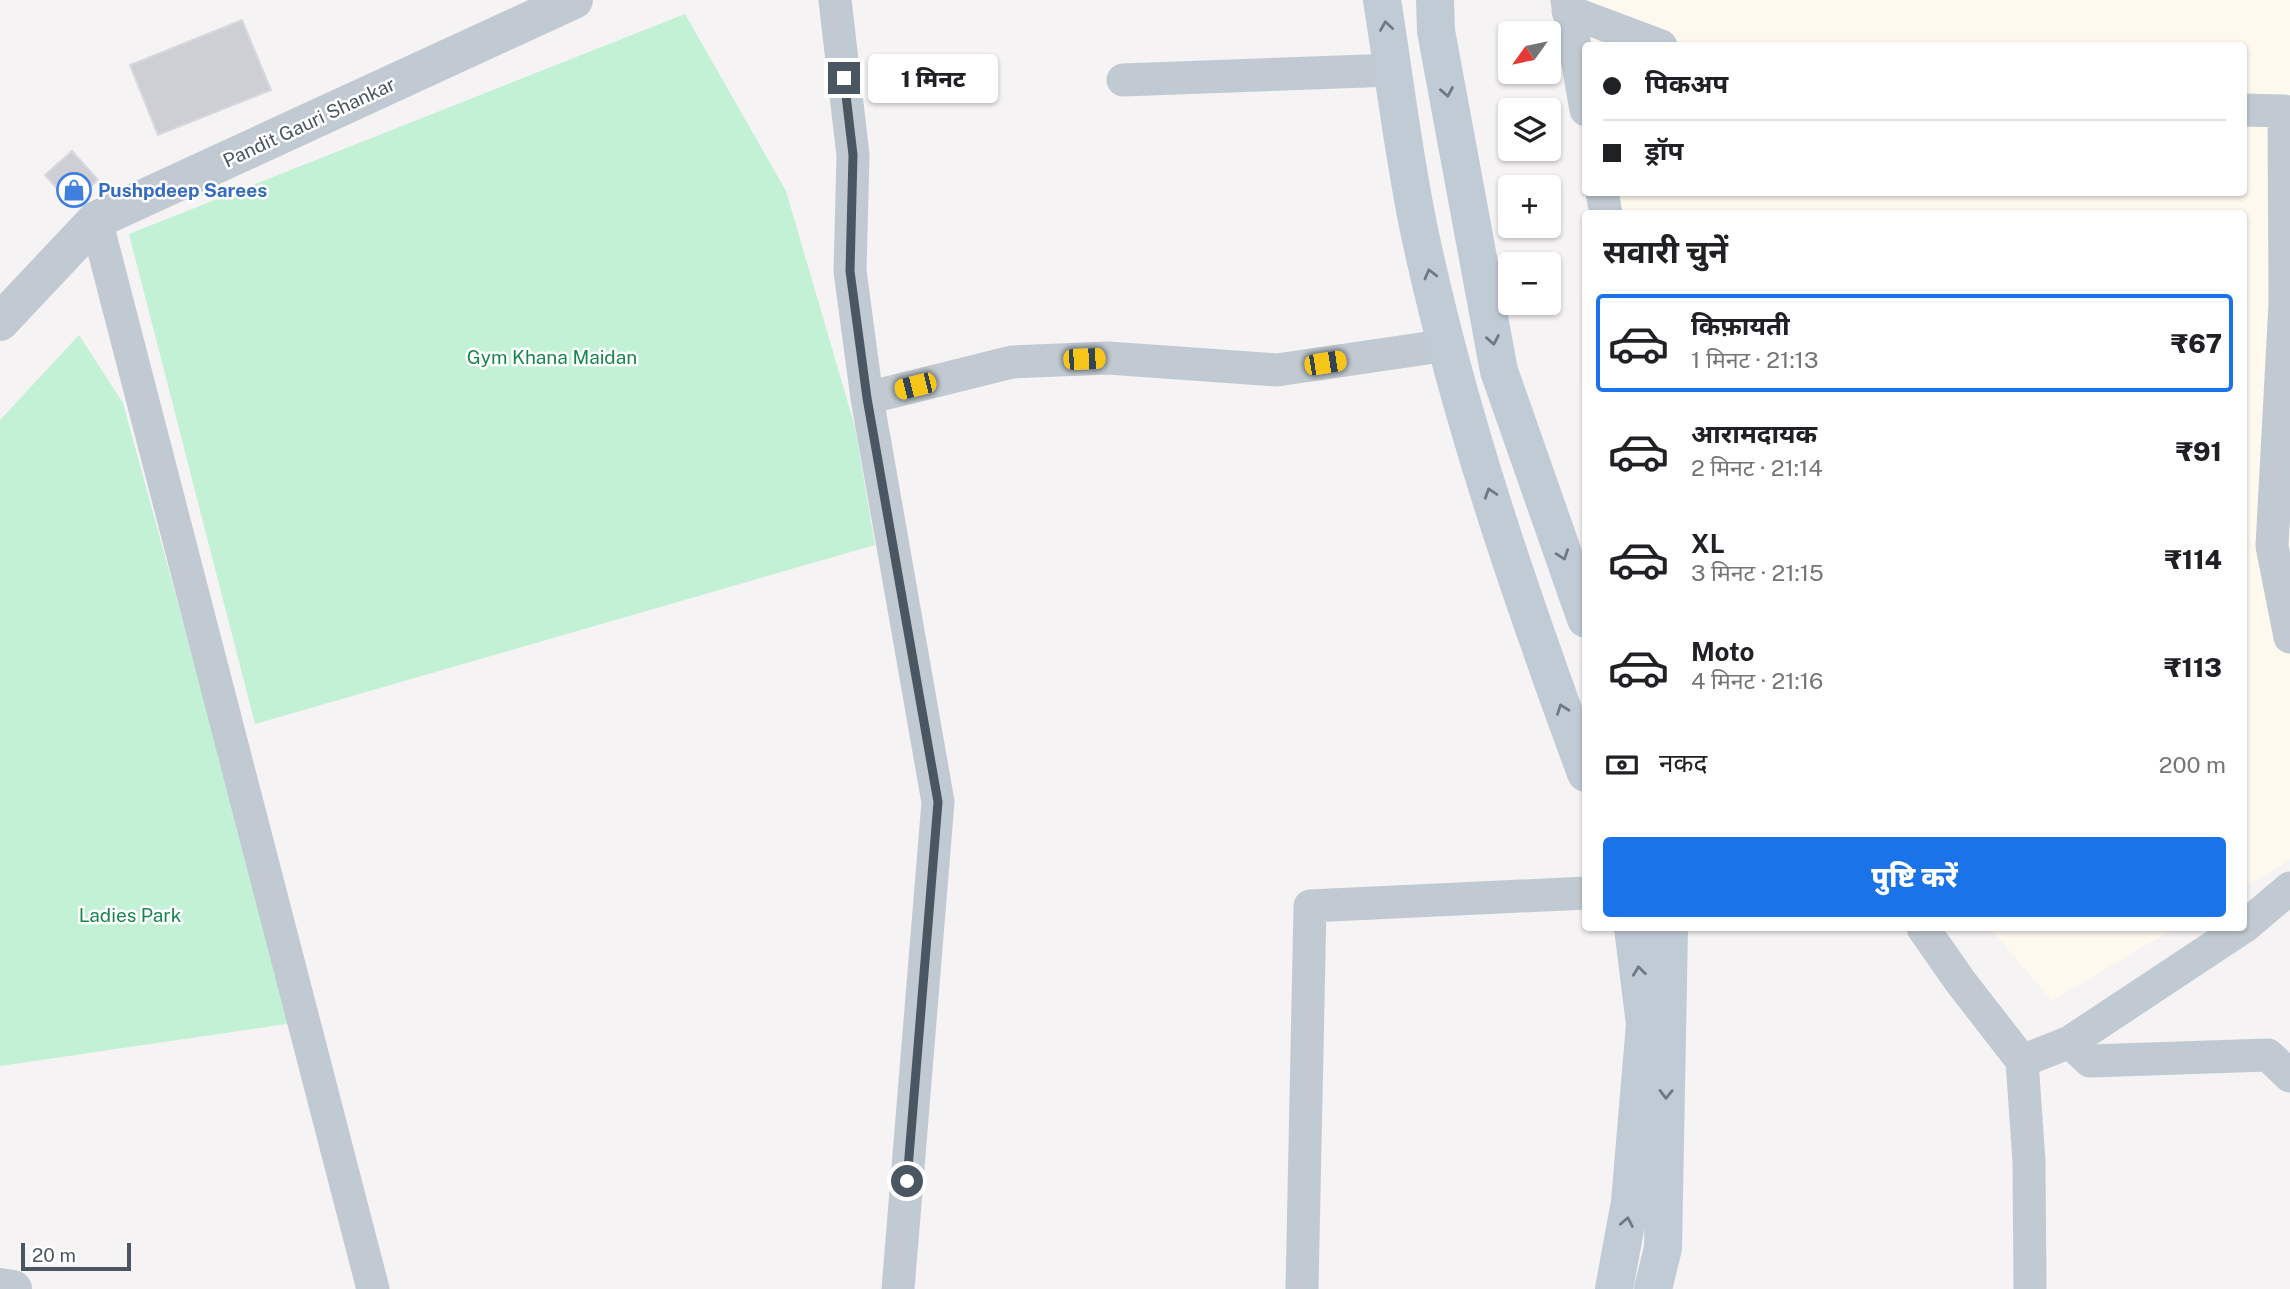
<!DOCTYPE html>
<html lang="hi">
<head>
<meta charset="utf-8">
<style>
	:root { --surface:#fff; --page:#f2f2f2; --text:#202124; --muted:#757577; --line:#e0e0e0; --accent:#1a73e8 }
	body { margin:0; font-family:"Public Sans","Noto Sans Devanagari",sans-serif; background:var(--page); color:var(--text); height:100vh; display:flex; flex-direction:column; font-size:26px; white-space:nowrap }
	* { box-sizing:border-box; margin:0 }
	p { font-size:23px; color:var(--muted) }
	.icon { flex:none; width:38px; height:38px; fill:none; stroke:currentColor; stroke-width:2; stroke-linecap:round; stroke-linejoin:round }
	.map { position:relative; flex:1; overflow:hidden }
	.drawer { position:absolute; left:1582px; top:210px; width:665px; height:721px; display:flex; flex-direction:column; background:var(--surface); border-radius:7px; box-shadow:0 2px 5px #0004 }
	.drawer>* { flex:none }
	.hud { position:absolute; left:1582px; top:42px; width:665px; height:154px; border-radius:7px; box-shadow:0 2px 5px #0004; display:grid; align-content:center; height:154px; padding:0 21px; background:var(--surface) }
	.needle { width:46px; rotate:237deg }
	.tools { position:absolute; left:1498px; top:21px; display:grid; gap:14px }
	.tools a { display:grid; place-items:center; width:63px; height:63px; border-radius:7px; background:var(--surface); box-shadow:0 2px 5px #0004; font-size:35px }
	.scale { position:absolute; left:21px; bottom:18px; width:110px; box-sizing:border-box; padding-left:7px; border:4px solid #4a5661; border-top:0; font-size:19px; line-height:24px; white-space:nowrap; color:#4a5661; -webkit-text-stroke:5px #fff; paint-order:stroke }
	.end { position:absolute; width:32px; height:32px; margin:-16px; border:9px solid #4a5661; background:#fff; box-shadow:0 0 0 4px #fff }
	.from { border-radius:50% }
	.bubble { position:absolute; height:49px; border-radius:7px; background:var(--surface); box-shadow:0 2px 5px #0004; font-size:23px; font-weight:800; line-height:49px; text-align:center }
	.car { position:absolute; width:21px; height:42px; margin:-21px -10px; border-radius:9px; box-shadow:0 0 5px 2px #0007; background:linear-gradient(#f5c518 24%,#345 0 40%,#f5c518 0 76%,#345 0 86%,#f5c518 0) }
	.hud b { display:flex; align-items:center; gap:24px; height:66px; font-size:26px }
	.hud b+b { border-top:2px solid var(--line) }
	.hud i { width:18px; height:18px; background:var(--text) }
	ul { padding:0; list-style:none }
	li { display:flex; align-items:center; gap:21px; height:98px; margin:0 14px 10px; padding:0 7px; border:4px solid transparent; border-radius:7px }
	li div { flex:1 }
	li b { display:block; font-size:26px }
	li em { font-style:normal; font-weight:800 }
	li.selected { border-color:var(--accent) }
	li>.icon { width:63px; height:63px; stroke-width:1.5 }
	h2 { padding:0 21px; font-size:32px; line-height:84px }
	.pay { display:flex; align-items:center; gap:18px; height:77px; padding:0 21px; font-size:26px }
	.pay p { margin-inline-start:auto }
	.cta { display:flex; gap:14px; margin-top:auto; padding:14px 21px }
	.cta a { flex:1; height:80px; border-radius:7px; background:var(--accent); color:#fff; font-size:28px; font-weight:800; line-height:80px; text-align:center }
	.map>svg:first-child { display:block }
	.commercial { fill:#fdf9ef }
	.green { fill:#c3f1d5 }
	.building { fill:#cdcfd5; stroke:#d7d9de; stroke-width:2 }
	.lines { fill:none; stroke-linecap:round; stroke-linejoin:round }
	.minor { stroke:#c1cad2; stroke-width:33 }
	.tertiary { stroke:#c1cad2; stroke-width:38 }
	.secondary { stroke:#c1cbd6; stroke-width:38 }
	.oneway { stroke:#6e7984 }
	.route { stroke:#4a5661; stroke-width:9 }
	.labels { text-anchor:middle; stroke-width:5; stroke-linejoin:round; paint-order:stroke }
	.street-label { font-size:19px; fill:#4a5661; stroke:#fff }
	.shop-label { font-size:19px; font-weight:bold; fill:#366cbe; stroke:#fff; text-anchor:start }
	.park-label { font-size:19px; fill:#17864f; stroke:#fff }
</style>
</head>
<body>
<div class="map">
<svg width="2290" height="1289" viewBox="0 0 2290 1289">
	<rect width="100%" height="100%" fill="#f5f3f3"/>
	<path class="commercial" d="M 1569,0 L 2290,0 L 2290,860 L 2244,887 L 2244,214 L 1608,214 L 1604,193 L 2244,192 L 2244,46 L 1586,46 Z
		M 1990,928 L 2175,928 L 2052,1001 Z"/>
	<path class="green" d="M 685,14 L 786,191 L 855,427 L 875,545 L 255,724 L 129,234 Z
		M 79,335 L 123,403 L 293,1023 L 0,1066 L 0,420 Z"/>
	<path class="building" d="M 242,20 L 271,90 L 158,135 L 130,65 Z
		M 72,151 L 98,180 L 71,204 L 45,175 Z"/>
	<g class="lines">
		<path class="minor" d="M 835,0 L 853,155 L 850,271 L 867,398 L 938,802 L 898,1289
			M 1567,0 L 1586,110
			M 1568,11 L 1661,46
			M 1123,80 L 1393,70
			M 2244,110 L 2284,111 L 2285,304 L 2272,546 L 2290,637
			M 1602,192 L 1606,214
			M 96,220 L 373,1289
			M 867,398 L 1012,362 L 1108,358 L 1277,370 L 1448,345
			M 2244,927 L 2290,888
			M 1923,928 L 1960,981 L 2022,1061 L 2029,1162 L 2030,1289
			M 2070,1042 L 2090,1061 L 2268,1055 L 2290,1076
			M 2022,1061 L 2070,1042 L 2242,928
			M 1302,1289 L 1310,906 L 1586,893"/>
		<path class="tertiary" d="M 0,322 L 96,220 L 574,0
			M 0,1287 L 13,1289"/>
		<path class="secondary" d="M 1382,0 C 1394,75 1403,151 1418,225 C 1457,412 1520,594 1586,773
			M 1435,0 L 1436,31 L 1499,371 L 1586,619
			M 1614,1289 L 1630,1202 L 1645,1024 L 1633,928
			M 1653,1289 L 1663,1248 L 1669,928"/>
	</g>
	<defs><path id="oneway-chevron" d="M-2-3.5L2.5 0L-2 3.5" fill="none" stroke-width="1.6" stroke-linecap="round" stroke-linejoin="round" transform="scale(1.75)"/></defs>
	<g class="oneway">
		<use href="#oneway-chevron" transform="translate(1386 26) rotate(-99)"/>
		<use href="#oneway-chevron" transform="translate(1447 92) rotate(80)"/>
		<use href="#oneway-chevron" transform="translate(1430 274) rotate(-104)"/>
		<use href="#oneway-chevron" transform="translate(1493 340) rotate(80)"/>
		<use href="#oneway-chevron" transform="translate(1490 493) rotate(-108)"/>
		<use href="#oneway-chevron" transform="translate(1563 555) rotate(71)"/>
		<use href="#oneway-chevron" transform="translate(1562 709) rotate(-110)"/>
		<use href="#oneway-chevron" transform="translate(1639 971) rotate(-97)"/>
		<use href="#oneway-chevron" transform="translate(1666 1094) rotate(91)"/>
		<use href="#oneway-chevron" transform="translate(1627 1222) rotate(-79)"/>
	</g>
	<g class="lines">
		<path class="route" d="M 844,78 L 853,155 L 850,271 L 867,398 L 938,802 L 907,1181"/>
	</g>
	<defs>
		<g id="shop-ring" transform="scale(1.75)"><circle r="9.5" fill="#fff" stroke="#3f7fe0" stroke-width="1.5"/><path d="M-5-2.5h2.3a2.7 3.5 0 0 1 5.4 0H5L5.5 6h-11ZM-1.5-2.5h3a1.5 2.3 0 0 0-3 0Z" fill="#3f7fe0"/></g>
	</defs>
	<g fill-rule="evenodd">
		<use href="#shop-ring" x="74" y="190"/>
	</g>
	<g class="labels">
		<g class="street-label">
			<text transform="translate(309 122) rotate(-25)" y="7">Pandit Gauri Shankar</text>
		</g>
		<g class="shop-label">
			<text x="98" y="197">Pushpdeep Sarees</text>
		</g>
		<g class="park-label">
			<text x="552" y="364">Gym Khana Maidan</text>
			<text x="130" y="922">Ladies Park</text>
		</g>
	</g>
</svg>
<div class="tools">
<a><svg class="needle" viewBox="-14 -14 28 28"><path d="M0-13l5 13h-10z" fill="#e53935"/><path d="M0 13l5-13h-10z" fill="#757577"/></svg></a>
<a><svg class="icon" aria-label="layers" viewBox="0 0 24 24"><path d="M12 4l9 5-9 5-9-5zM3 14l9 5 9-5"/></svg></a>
<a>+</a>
<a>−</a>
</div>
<div class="scale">20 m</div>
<i class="end from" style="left:907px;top:1181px"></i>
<i class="end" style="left:844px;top:78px"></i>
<div class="bubble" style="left:868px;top:54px;width:130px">1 मिनट</div>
<i class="car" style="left:1084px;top:359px;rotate:88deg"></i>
<i class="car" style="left:1325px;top:363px;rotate:81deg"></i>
<i class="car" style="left:915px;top:386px;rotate:256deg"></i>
<div class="hud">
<b><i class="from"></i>पिकअप</b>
<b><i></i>ड्रॉप</b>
</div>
<section class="drawer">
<h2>सवारी चुनें</h2>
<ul>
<li class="selected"><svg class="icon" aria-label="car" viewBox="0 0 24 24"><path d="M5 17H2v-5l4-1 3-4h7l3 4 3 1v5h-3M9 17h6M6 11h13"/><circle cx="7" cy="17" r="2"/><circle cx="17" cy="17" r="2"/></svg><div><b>किफ़ायती</b><p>1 मिनट · 21:13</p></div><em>₹67</em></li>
<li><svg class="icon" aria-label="car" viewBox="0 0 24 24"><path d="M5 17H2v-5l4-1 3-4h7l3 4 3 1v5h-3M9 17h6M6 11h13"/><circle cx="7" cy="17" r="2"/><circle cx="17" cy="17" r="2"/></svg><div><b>आरामदायक</b><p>2 मिनट · 21:14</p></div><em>₹91</em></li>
<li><svg class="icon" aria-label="car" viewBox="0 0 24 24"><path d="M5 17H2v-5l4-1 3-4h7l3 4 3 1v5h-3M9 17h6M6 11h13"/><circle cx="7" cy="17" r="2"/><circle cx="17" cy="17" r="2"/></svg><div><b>XL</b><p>3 मिनट · 21:15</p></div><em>₹114</em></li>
<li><svg class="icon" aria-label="car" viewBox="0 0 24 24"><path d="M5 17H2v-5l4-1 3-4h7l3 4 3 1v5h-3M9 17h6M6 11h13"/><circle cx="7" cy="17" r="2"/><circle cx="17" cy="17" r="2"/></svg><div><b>Moto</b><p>4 मिनट · 21:16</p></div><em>₹113</em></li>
</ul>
<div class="pay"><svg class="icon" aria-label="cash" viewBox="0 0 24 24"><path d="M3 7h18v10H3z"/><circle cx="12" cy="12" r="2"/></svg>नकद<p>200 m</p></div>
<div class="cta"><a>पुष्टि करें</a></div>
</section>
</div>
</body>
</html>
